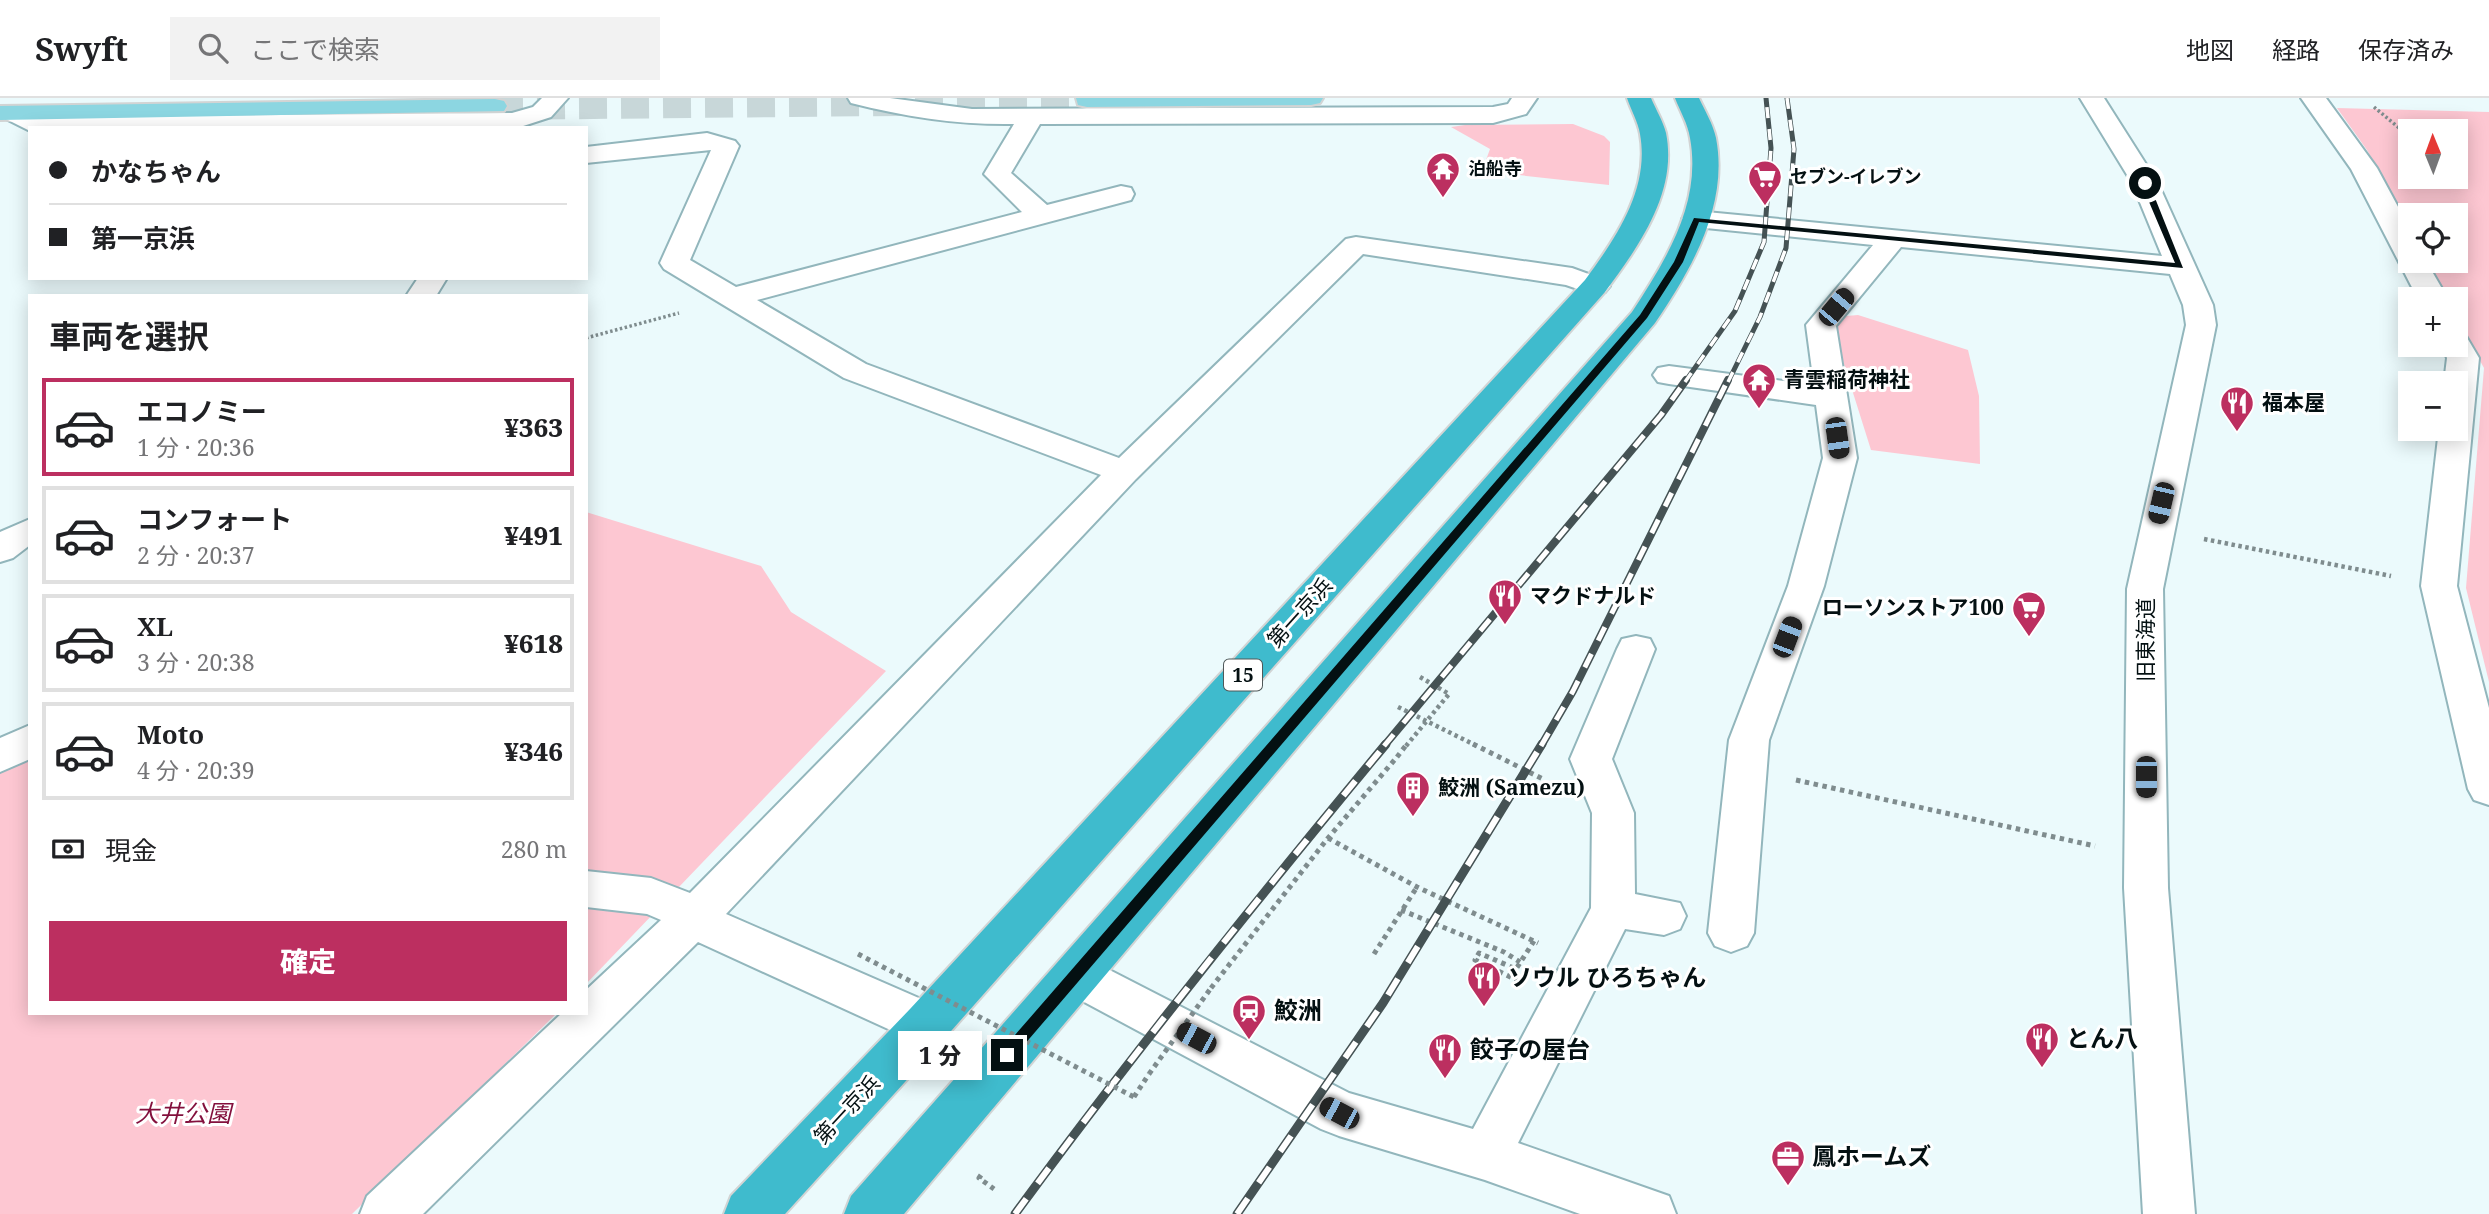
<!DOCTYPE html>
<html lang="ja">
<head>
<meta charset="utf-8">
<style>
	:root { --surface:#fff; --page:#f2f2f2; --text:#202124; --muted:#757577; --line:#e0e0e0; --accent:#bc2f60 }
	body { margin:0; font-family:"Noto Serif","Noto Sans JP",serif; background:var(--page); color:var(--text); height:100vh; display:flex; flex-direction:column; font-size:26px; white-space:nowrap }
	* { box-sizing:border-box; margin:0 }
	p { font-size:23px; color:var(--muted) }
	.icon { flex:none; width:38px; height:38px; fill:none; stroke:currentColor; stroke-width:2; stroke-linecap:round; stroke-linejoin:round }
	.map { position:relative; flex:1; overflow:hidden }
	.sheet { position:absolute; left:28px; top:196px; width:560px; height:721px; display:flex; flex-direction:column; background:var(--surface); border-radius:0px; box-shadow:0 4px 18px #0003 }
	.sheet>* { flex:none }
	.guide { position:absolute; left:28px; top:28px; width:560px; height:154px; border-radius:0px; box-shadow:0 4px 18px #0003; display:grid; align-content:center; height:154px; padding:0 21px; background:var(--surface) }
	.needle { width:46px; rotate:359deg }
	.controls { position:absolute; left:2398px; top:21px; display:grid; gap:14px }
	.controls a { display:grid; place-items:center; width:70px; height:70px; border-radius:0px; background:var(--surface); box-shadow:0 4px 18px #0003; font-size:35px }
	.end { position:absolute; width:32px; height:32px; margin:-16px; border:9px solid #041012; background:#fff; box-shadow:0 0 0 4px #fff }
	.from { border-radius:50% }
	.bubble { position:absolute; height:49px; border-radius:0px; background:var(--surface); box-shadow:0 4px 18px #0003; font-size:23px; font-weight:800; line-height:49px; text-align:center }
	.car { position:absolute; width:21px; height:42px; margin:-21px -10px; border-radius:9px; box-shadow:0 0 5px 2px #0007; background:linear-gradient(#222 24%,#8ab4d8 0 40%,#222 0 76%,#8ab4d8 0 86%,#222 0) }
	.guide b { display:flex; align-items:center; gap:24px; height:66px; font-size:26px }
	.guide b+b { border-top:2px solid var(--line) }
	.guide i { width:18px; height:18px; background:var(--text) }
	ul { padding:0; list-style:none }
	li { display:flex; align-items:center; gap:21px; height:98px; margin:0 14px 10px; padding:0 7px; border:4px solid var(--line); border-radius:0px }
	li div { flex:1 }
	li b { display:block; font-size:26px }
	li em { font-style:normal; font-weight:800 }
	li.current { border-color:var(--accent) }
	li>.icon { width:63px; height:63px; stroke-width:1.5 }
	h2 { padding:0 21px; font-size:32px; line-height:84px }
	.pay { display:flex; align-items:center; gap:18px; height:77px; padding:0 21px; font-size:26px }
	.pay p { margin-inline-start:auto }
	.primary-button { display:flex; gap:14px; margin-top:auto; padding:14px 21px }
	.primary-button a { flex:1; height:80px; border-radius:0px; background:var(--accent); color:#fff; font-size:28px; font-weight:800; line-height:80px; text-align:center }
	header { display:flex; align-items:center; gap:42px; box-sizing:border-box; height:98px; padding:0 35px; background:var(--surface); border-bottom:2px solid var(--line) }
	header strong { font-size:33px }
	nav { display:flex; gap:38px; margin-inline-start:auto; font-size:24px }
	.search { width:490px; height:63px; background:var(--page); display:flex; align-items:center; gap:18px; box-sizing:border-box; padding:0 24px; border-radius:0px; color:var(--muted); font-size:26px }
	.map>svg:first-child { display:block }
	.green { fill:#fdc7d2; fill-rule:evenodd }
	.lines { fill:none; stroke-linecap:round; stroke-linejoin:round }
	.major-tunnel { stroke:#c8d7d9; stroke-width:28; stroke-dasharray:28 14; stroke-linecap:butt }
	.minor-casing { stroke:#92b6bc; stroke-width:4 }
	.major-casing { stroke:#d2d4d4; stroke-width:4 }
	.highway-casing { stroke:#d2d4d4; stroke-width:4 }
	.path-far2 { stroke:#7f8c8e; stroke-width:3.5; stroke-dasharray:2.5 2.5; stroke-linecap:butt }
	.path-far1 { stroke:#7f8c8e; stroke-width:4.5; stroke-dasharray:3.5 3.5; stroke-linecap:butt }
	.path { stroke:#7f8c8e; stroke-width:5; stroke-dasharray:4.5 4.5; stroke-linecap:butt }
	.minor { fill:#fff; fill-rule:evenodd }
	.major { fill:#8cd6e1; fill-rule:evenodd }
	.highway { fill:#3fbbcd; fill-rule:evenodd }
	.rail-far2-casing { stroke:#455254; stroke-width:5 }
	.rail-far1-casing { stroke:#455254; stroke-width:8 }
	.rail-casing { stroke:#455254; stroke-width:9 }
	.rail-far2 { stroke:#fff; stroke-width:3.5; stroke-dasharray:11; stroke-linecap:butt }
	.rail-far1 { stroke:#fff; stroke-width:5; stroke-dasharray:15; stroke-linecap:butt }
	.rail { stroke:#fff; stroke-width:6; stroke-dasharray:19; stroke-linecap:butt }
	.path-bridge-far1 { stroke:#7f8c8e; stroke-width:4.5; stroke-dasharray:3.5 3.5; stroke-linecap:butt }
	.path-bridge { stroke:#7f8c8e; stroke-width:5; stroke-dasharray:4.5 4.5; stroke-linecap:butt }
	.route { fill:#041012 }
	.labels { text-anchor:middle; stroke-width:6; stroke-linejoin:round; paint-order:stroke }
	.far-poi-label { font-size:18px; font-weight:bold; fill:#041012; stroke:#fff; text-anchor:start }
	.shield { fill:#fff; stroke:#4f5859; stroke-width:2 }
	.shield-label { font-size:19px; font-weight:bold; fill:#041012 }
	.poi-label { font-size:21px; font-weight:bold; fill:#041012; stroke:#fff; text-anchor:start }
	.street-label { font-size:21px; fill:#041012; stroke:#fff }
	.near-poi-label { font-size:24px; font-weight:bold; fill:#041012; stroke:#fff; text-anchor:start }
	.near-park-label { font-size:24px; font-style:italic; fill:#83103d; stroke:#fff }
</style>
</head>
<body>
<header>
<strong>Swyft</strong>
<div class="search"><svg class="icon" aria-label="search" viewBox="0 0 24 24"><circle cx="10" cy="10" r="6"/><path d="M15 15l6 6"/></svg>ここで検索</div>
<nav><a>地図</a><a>経路</a><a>保存済み</a></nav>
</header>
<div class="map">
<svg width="2489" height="1116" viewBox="0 0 2489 1116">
	<rect width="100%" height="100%" fill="#ebfafc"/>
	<path class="green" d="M 2337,10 L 2489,14 L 2489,584 L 2466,490 L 2484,270 L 2455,217 L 2455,201 L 2447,201 L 2426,163 L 2455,163 L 2455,117 L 2410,117 L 2410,132 L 2367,52 ZM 2410,33 L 2455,33 L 2455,79 L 2410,79 Z
		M 1573,26 L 1604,38 L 1610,44 L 1609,87 L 1482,73 L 1490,51 L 1451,29 L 1465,27 Z
		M 1858,217 L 1968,252 L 1979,298 L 1980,366 L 1871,352 L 1832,228 L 1846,218 Z
		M 586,414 L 761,468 L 791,514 L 886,573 L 586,886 Z
		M 30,654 L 30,915 L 557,915 L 352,1116 L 0,1116 L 0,672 Z"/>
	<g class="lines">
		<path class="major-tunnel" d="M 495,8 L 1087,2"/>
		<g class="minor-casing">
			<path id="minor" d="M 542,0 L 568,0 L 551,19 L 517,30 L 30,30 L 30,33 L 4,20 L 1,15 L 4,10 L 13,8 L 22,10 L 40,19 L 512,15 L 533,9 Z
				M 848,0 L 890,0 L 972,11 L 1493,9 L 1508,6 L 1512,0 L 1537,0 L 1526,16 L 1493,25 L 1040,26 L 1011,75 L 1047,107 L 1121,88 L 1131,90 L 1134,96 L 1131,102 L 757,202 L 866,266 L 1119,360 L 1346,141 L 1356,139 L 1572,170 L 1605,182 L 1610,188 L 1605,194 L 1595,197 L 1566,187 L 1363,156 L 1136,381 L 726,816 L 944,911 L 951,926 L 944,941 L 927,947 L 910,941 L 698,844 L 423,1116 L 360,1116 L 367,1098 L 562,915 L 586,915 L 586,892 L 661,822 L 647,816 L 586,809 L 586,773 L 651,780 L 690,795 L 1101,377 L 844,280 L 664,171 L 660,165 L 711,52 L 586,65 L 586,49 L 707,35 L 735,43 L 739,48 L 690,162 L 736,189 L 1022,114 L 984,76 L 1014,26 C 958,27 906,19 851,5 Z
				M 2080,0 L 2104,0 L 2158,85 L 2213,207 L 2216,227 L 2163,491 L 2168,790 L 2195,1116 L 2143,1116 L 2124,790 L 2127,491 L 2186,227 L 2183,207 L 2170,176 L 1901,149 L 1836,228 L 1857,360 L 1824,488 L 1769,642 L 1754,835 L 1747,848 L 1731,854 L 1715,848 L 1708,835 L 1729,642 L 1788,488 L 1823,360 L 1816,307 L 1669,286 L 1658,284 L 1653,277 L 1658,270 L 1669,268 L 1814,287 L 1806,227 L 1873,147 L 1696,129 L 1686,127 L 1682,121 L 1686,115 L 1696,113 L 2162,158 L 2132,85 Z
				M 2301,0 L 2326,0 L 2377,70 L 2410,131 L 2410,163 L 2426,163 L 2448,201 L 2418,201 L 2351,71 Z
				M 418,180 L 447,180 L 436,198 L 406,198 Z
				M 2455,236 L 2466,238 L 2479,260 L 2457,488 L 2489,610 L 2489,707 L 2474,702 L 2468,691 L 2421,488 L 2439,331 L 2455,331 L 2455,285 L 2444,285 L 2447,260 L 2441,247 L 2455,247 Z
				M 30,421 L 30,447 L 13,460 L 0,464 L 0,434 Z
				M 1636,538 L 1650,541 L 1655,551 L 1612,661 L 1634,715 L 1635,796 L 1680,805 L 1686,818 L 1680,831 L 1664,837 L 1625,831 L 1518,1045 L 1669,1098 L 1676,1116 L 1580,1116 L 1485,1082 L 1339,1038 L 1321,1031 L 1060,891 L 1053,877 L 1060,863 L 1076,857 L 1092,863 L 1349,995 L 1473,1031 L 1591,810 L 1592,715 L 1570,661 L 1617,551 L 1622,541 Z
				M 30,627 L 30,661 L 0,674 L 0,640 Z"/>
		</g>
		<g class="major-casing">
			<path id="major" d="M 1076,0 L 1323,0 L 1320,5 L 1311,7 L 1087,9 L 1078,7 Z
				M 495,1 L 504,3 L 507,8 L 504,13 L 0,22 L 0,8 Z"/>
		</g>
		<g class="highway-casing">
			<path id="highway" d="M 1627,0 L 1651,0 C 1656,12 1663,23 1666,35 C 1678,95 1638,149 1605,194 L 944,941 L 785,1116 L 724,1116 L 731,1098 L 910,911 L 1585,182 C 1616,140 1650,91 1640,36 C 1638,24 1631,12 1627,0 Z
				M 1675,0 L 1699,0 C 1705,13 1713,26 1716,40 C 1729,107 1691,172 1655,225 L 904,1116 L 844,1116 L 851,1098 L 1632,214 C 1666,162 1702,105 1690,40 C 1688,26 1680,13 1675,0 Z"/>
		</g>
		<path class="path-far2" d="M 2374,9 L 2410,39
			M 586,240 L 679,215"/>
		<path class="path-far1" d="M 2204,441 L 2391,478
			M 1420,579 L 1449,596
			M 1398,609 L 1477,648"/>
		<path class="path" d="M 1473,646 L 1545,682
			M 1796,682 L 2095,748
			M 1328,740 L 1417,789 L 1538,845
			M 1401,812 L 1504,854 L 1520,864
			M 1374,856 L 1417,789
			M 1519,883 L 1475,862 L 1479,855 L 1516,871 L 1534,843
			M 1211,890 L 1328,740 L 1397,659
			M 1134,999 L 1149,976
			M 981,1077 L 979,1080 L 994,1091"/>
		<use href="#minor" class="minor"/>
		<use href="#major" class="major"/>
		<use href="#highway" class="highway"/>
		<g class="rail-far2-casing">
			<path id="rail-far2" d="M 1685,284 L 1735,213 L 1764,144 L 1771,50 L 1766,0
				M 1728,284 L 1760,219 L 1786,150 L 1794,51 L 1787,0"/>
		</g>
		<g class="rail-far1-casing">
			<path id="rail-far1" d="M 1384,648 L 1661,317 L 1686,282
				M 1541,648 L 1573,593 L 1728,282"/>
		</g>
		<g class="rail-casing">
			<path id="rail" d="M 1015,1116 C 1133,955 1258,800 1386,646
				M 1237,1116 L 1383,905 L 1542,646"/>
		</g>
		<use href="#rail-far2" class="rail-far2"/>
		<use href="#rail-far1" class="rail-far1"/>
		<use href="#rail" class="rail"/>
		<path class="path-bridge-far1" d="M 1406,648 L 1449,596"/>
		<path class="path-bridge" d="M 1397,659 L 1407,646
			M 858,856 L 1134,999
			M 1149,976 L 1211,890"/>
	</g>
	<path class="route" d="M 2145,82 L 2149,85 L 2183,170 L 1699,124 L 1683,164 L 1647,220 L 1012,961 L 1002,961 L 1002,952 L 1640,217 L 1674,164 L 1694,120 L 2175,165 L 2141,85 Z"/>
	<defs>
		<g id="temple-pin" transform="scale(1.75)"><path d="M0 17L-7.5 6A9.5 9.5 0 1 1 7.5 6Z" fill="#bc2f60" stroke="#fff"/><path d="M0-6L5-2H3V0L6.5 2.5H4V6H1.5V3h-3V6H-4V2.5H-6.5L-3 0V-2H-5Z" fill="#fff"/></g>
		<g id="supermarket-pin" transform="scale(1.75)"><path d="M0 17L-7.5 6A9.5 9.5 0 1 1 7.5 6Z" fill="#bc2f60" stroke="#fff"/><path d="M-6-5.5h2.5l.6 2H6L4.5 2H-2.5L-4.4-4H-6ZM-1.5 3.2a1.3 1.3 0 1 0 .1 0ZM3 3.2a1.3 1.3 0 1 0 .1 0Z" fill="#fff"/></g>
		<g id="restaurant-pin" transform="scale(1.75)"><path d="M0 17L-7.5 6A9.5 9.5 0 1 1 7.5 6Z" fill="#bc2f60" stroke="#fff"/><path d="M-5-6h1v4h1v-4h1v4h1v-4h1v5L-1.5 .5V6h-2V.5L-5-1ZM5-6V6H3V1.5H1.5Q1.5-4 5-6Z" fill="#fff"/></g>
		<g id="building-pin" transform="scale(1.75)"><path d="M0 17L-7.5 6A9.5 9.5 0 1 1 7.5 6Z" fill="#bc2f60" stroke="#fff"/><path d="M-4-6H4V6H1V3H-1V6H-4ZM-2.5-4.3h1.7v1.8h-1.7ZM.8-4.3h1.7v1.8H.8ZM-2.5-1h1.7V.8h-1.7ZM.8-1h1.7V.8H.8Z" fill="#fff"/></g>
		<g id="station-pin" transform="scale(1.75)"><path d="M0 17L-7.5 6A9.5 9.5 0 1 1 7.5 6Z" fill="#bc2f60" stroke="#fff"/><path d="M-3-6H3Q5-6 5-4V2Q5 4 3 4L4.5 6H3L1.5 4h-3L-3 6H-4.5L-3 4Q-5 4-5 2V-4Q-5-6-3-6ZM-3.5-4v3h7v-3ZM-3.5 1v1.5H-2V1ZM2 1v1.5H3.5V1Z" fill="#fff"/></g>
		<g id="office-pin" transform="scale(1.75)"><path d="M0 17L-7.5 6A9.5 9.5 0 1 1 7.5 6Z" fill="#bc2f60" stroke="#fff"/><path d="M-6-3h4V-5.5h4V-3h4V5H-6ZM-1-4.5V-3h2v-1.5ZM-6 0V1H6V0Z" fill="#fff"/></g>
	</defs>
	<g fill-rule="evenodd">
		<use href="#temple-pin" x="1443" y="71"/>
		<use href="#supermarket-pin" x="1765" y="79"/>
		<use href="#temple-pin" x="1759" y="282"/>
		<use href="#restaurant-pin" x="2237" y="305"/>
		<use href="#restaurant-pin" x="1505" y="498"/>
		<use href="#supermarket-pin" x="2029" y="510"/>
		<use href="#building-pin" x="1413" y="690"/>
		<use href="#restaurant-pin" x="1484" y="880"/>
		<use href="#station-pin" x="1249" y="913"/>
		<use href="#restaurant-pin" x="2042" y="941"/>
		<use href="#restaurant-pin" x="1445" y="952"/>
		<use href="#office-pin" x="1788" y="1059"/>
	</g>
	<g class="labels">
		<g class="far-poi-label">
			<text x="1468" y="77">泊船寺</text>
			<text x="1790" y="85">セブン-イレブン</text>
		</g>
		<rect class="shield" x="1224" y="561.5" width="38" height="31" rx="5"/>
		<g class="shield-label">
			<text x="1243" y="584">15</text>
		</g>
		<g class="poi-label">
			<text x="1784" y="289">青雲稲荷神社</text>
			<text x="2262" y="312">福本屋</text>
			<text x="1530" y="505">マクドナルド</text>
			<text x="2004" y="517" text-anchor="end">ローソンストア100</text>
			<text x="1438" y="697">鮫洲 (Samezu)</text>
		</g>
		<g class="street-label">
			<text transform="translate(1300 515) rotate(-48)" y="7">第一京浜</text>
			<text transform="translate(2146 542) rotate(-90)" y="7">旧東海道</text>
			<text transform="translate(847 1012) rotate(-47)" y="7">第一京浜</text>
		</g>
		<g class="near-poi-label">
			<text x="1508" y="888">ソウル ひろちゃん</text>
			<text x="1274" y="921">鮫洲</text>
			<text x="2066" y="949">とん八</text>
			<text x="1470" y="960">餃子の屋台</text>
			<text x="1812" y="1067">鳳ホームズ</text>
		</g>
		<g class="near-park-label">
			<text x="183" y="1024">大井公園</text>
		</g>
	</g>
</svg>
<div class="controls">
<a><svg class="needle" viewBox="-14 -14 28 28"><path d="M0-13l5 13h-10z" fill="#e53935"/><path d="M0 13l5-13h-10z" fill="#757577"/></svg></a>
<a><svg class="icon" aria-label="locate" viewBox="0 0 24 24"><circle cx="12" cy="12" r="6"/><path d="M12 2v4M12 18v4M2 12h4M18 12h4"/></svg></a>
<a>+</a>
<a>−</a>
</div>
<i class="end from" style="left:2145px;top:85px"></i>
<i class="end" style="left:1007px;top:957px"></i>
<div class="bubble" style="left:898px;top:933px;width:84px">1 分</div>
<i class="car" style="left:1836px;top:209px;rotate:40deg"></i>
<i class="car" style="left:1837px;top:340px;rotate:172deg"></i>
<i class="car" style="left:2161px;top:405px;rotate:193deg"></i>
<i class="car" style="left:1787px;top:539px;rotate:21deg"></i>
<i class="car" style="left:2146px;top:679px;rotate:180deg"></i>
<i class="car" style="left:1196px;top:940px;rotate:298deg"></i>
<i class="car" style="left:1339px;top:1015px;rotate:298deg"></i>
<div class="guide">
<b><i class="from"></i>かなちゃん</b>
<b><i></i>第一京浜</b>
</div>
<section class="sheet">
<h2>車両を選択</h2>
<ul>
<li class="current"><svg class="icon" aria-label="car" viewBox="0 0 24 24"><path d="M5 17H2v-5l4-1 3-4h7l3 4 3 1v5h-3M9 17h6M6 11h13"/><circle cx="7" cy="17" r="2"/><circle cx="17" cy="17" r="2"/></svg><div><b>エコノミー</b><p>1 分 · 20:36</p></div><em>¥363</em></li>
<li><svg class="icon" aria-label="car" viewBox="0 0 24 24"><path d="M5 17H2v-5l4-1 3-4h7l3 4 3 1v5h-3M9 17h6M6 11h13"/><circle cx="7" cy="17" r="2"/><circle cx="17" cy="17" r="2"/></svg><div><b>コンフォート</b><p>2 分 · 20:37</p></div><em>¥491</em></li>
<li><svg class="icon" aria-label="car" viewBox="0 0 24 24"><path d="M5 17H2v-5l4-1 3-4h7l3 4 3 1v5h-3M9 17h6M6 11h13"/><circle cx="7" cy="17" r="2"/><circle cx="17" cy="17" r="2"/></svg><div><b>XL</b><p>3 分 · 20:38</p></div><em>¥618</em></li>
<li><svg class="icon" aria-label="car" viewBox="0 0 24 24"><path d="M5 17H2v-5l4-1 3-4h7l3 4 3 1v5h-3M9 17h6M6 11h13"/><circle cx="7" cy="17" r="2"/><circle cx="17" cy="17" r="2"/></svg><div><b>Moto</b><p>4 分 · 20:39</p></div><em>¥346</em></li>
</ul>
<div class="pay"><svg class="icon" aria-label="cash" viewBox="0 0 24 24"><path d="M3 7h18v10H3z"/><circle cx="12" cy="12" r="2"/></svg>現金<p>280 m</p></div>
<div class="primary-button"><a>確定</a></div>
</section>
</div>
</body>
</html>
